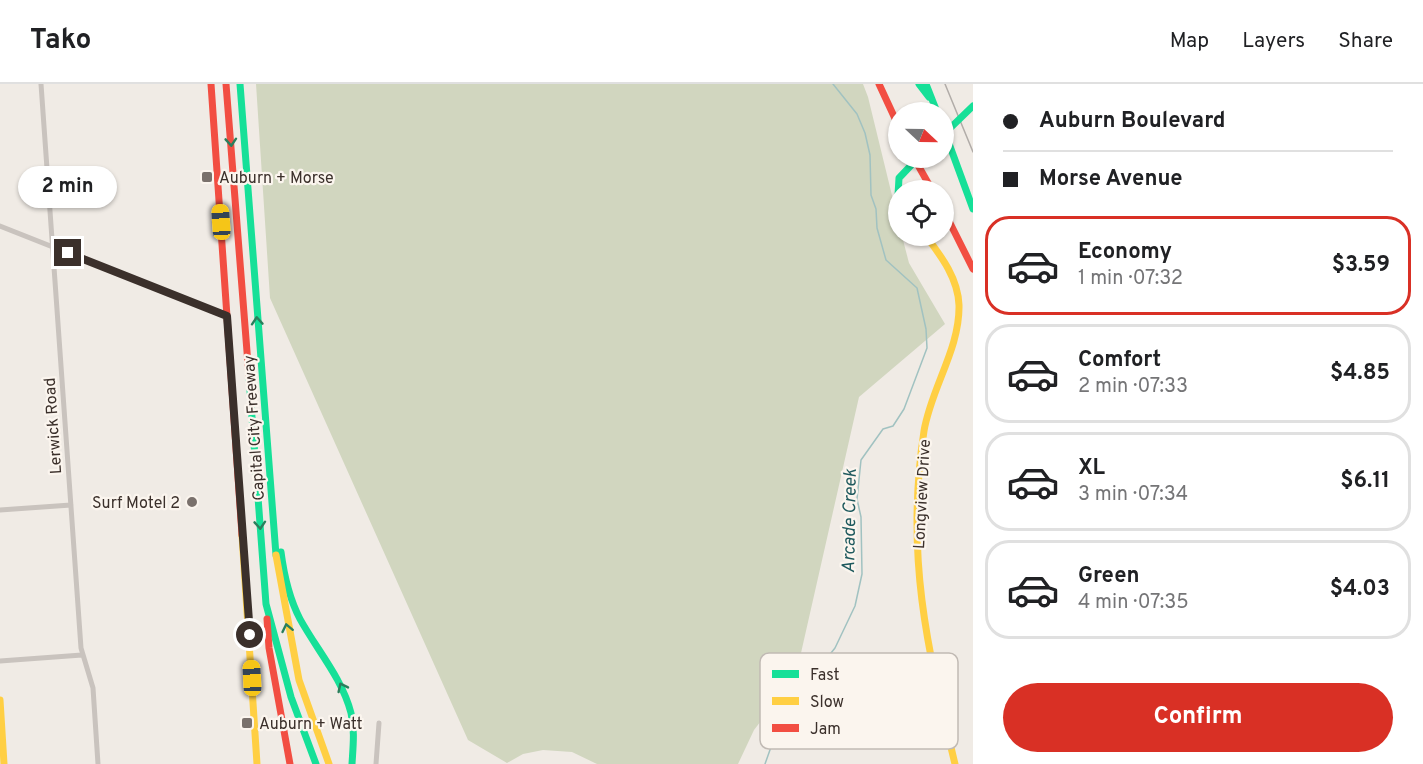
<!DOCTYPE html>
<html lang="en">
<head>
<meta charset="utf-8">
<style>
	:root { --surface:#fff; --page:#f2f2f2; --text:#202124; --muted:#757577; --line:#e0e0e0; --accent:#d93025 }
	body { margin:0; font-family:Overpass,sans-serif; background:var(--page); color:var(--text); height:100vh; display:flex; flex-direction:column; font-size:22px; white-space:nowrap }
	* { box-sizing:border-box; margin:0 }
	p { font-size:20px; color:var(--muted) }
	.icon { flex:none; width:33px; height:33px; fill:none; stroke:currentColor; stroke-width:2; stroke-linecap:round; stroke-linejoin:round }
	.map { position:relative; flex:1; overflow:hidden }
	.sheet { display:flex; flex-direction:column; background:var(--surface); width:450px }
	.sheet>* { flex:none }
	.top-card { display:grid; align-content:center; height:132px; padding:0 30px; background:var(--surface) }
	.needle { width:39px; rotate:112deg }
	.tools { position:absolute; left:888px; top:18px; display:grid; gap:12px }
	.tools a { display:grid; place-items:center; width:66px; height:66px; border-radius:50%; background:var(--surface); box-shadow:0 2px 4px #0004; font-size:30px }
	.end { position:absolute; width:27px; height:27px; margin:-14px; border:8px solid #3b302b; background:#fff; box-shadow:0 0 0 3px #fff }
	.from { border-radius:50% }
	.bubble { position:absolute; height:42px; border-radius:21px; background:var(--surface); box-shadow:0 2px 4px #0004; font-size:20px; font-weight:700; line-height:42px; text-align:center }
	.car { position:absolute; width:18px; height:36px; margin:-18px -9px; border-radius:8px; box-shadow:0 0 4px 2px #0007; background:linear-gradient(#f5c518 24%,#345 0 40%,#f5c518 0 76%,#345 0 86%,#f5c518 0) }
	.top-card b { display:flex; align-items:center; gap:21px; height:57px; font-size:22px }
	.top-card b+b { border-top:2px solid var(--line) }
	.top-card i { width:15px; height:15px; background:var(--text) }
	ul { padding:0; list-style:none }
	li { display:flex; align-items:center; gap:18px; height:99px; margin:0 12px 9px; padding:0 18px; border:3px solid var(--line); border-radius:24px }
	li div { flex:1 }
	li b { display:block; font-size:22px }
	li em { font-style:normal; font-weight:700 }
	li.active { border-color:var(--accent) }
	li>.icon { width:54px; height:54px; stroke-width:1.5 }
	.button { display:flex; gap:12px; margin-top:auto; padding:12px 30px }
	.button a { flex:1; height:69px; border-radius:36px; background:var(--accent); color:#fff; font-size:24px; font-weight:700; line-height:69px; text-align:center }
	header { display:flex; align-items:center; gap:36px; box-sizing:border-box; height:84px; padding:0 30px; background:var(--surface); border-bottom:2px solid var(--line) }
	header strong { font-size:28px }
	nav { display:flex; gap:33px; margin-inline-start:auto; font-size:21px }
	main { display:flex; flex:1; min-height:0 }
	.map>svg:first-child { display:block }
	.green { fill:#d1d6bf }
	.lines { fill:none; stroke-linecap:round; stroke-linejoin:round }
	.stream { stroke:#a1c2c1; stroke-width:1.5 }
	.street { stroke:#c9c3be; stroke-width:5 }
	.fast { stroke:#16e098; stroke-width:7 }
	.slow { stroke:#ffcf43; stroke-width:7 }
	.jam { stroke:#f24e42; stroke-width:7 }
	.tram { stroke:#b1aca8; stroke-width:1.5 }
	.fast-bridge { stroke:#16e098; stroke-width:7 }
	.oneway { stroke:#2a7f5c }
	.route { stroke:#3b302b; stroke-width:8 }
	.poi-dot { fill:#7a716c; stroke:#fbf5ee; stroke-width:2 }
	.labels { text-anchor:middle; stroke-width:4.5; stroke-linejoin:round; paint-order:stroke }
	.poi-label { font-size:16px; fill:#3b302b; stroke:#fbf5ee; text-anchor:start }
	.street-label { font-size:16px; fill:#3b302b; stroke:#fbf5ee }
	.water-label { font-size:18px; font-style:italic; fill:#1f5a5e; stroke:#fbf5ee }
	.key { fill:#fbf5ee; stroke:#c1bab4; stroke-width:1.5 }
	.key-label { font-size:16px; fill:#3b302b }
</style>
</head>
<body>
<header>
<strong>Tako</strong>
<nav><a>Map</a><a>Layers</a><a>Share</a></nav>
</header>
<main>
<div class="map">
<svg width="973" height="680" viewBox="0 0 973 680">
	<rect width="100%" height="100%" fill="#f0ebe5"/>
	<path class="green" d="M 256,0 L 863,0 L 868,13 L 898,136 L 898,152 L 902,152 L 909,179 L 945,240 L 859,313 L 796,591 L 754,646 L 738,680 L 597,680 L 572,668 L 543,666 L 523,670 L 507,679 L 468,656 L 270,214 Z"/>
	<g class="lines">
		<path class="stream" d="M 765,680 L 783,629 L 835,564 L 855,522 L 862,490 L 861,433 L 857,415 L 861,376 L 883,345 L 893,342 L 904,325 L 927,264 L 926,245 L 917,204 L 886,176 L 877,144 L 876,125 L 871,111 L 870,71 L 865,49 L 857,30 L 833,0"/>
		<path class="street" d="M 41,0 L 81,564 L 93,604 L 98,680
			M 0,142 L 227,232
			M 0,426 L 71,421
			M 0,577 L 82,571
			M 376,680 L 379,639"/>
		<path class="fast" d="M 240,0 L 276,471
			M 919,0 L 929,13
			M 926,0 L 937,28
			M 944,46 L 973,125
			M 898,111 L 899,94 L 918,74
			M 249,293 L 266,520 L 291,613 L 316,680
			M 281,468 C 284,491 289,514 300,535 C 317,566 342,594 351,629 C 355,646 353,663 352,680"/>
		<path class="slow" d="M 926,152 C 941,172 958,194 959,221 C 960,265 931,304 924,347 C 905,470 927,563 955,680
			M 242,451 L 257,680
			M 276,471 L 299,596 L 329,680
			M 0,616 L 4,680"/>
		<path class="jam" d="M 211,0 L 242,451
			M 226,0 L 249,293
			M 879,0 L 898,41
			M 914,74 L 932,106
			M 944,127 L 973,185
			M 267,535 L 269,564 L 290,680"/>
		<path class="tram" d="M 945,0 L 973,68"/>
		<path class="fast-bridge" d="M 944,50 L 973,22"/>
	</g>
	<defs><path id="oneway-chevron" d="M-2-3.5L2.5 0L-2 3.5" fill="none" stroke-width="1.6" stroke-linecap="round" stroke-linejoin="round" transform="scale(1.5)"/></defs>
	<g class="oneway">
		<use href="#oneway-chevron" transform="translate(231 58) rotate(86)"/>
		<use href="#oneway-chevron" transform="translate(257 237) rotate(-94)"/>
		<use href="#oneway-chevron" transform="translate(260 441) rotate(86)"/>
		<use href="#oneway-chevron" transform="translate(287 544) rotate(-102)"/>
		<use href="#oneway-chevron" transform="translate(342 603) rotate(-116)"/>
	</g>
	<g class="lines">
		<path class="route" d="M 68,169 L 227,232 L 250,551"/>
	</g>
	<g class="poi-dot">
		<rect x="201" y="87" width="12" height="12" rx="3"/>
		<circle cx="192" cy="418" r="6"/>
		<rect x="241" y="633" width="12" height="12" rx="3"/>
	</g>
	<g class="labels">
		<g class="poi-label">
			<text x="219" y="99">Auburn + Morse</text>
			<text x="180" y="424" text-anchor="end">Surf Motel 2</text>
			<text x="259" y="645">Auburn + Watt</text>
		</g>
		<g class="street-label">
			<text transform="translate(52 342) rotate(-94)" y="6">Lerwick Road</text>
			<text transform="translate(253 344) rotate(-94)" y="6">Capital City Freeway</text>
			<text transform="translate(921 410) rotate(-87)" y="6">Longview Drive</text>
		</g>
		<g class="water-label">
			<text transform="translate(849 437) rotate(-89)" y="6">Arcade Creek</text>
		</g>
	</g>
	<rect x="760" y="569" width="198" height="96" rx="9" class="key"/>
	<rect x="772" y="586" width="27" height="8" fill="#16e098"/>
	<rect x="772" y="613" width="27" height="8" fill="#ffcf43"/>
	<rect x="772" y="640" width="27" height="8" fill="#f24e42"/>
	<g class="key-label">
		<text x="810" y="596">Fast</text>
		<text x="810" y="623">Slow</text>
		<text x="810" y="650">Jam</text>
	</g>
</svg>
<div class="tools">
<a><svg class="needle" viewBox="-14 -14 28 28"><path d="M0-13l5 13h-10z" fill="#e53935"/><path d="M0 13l5-13h-10z" fill="#757577"/></svg></a>
<a><svg class="icon" aria-label="locate" viewBox="0 0 24 24"><circle cx="12" cy="12" r="6"/><path d="M12 2v4M12 18v4M2 12h4M18 12h4"/></svg></a>
</div>
<i class="end from" style="left:250px;top:551px"></i>
<i class="end" style="left:68px;top:169px"></i>
<div class="bubble" style="left:18px;top:82px;width:99px">2 min</div>
<i class="car" style="left:221px;top:138px;rotate:356deg"></i>
<i class="car" style="left:252px;top:594px;rotate:357deg"></i>
</div>
<section class="sheet">
<div class="top-card">
<b><i class="from"></i>Auburn Boulevard</b>
<b><i></i>Morse Avenue</b>
</div>
<ul>
<li class="active"><svg class="icon" aria-label="car" viewBox="0 0 24 24"><path d="M5 17H2v-5l4-1 3-4h7l3 4 3 1v5h-3M9 17h6M6 11h13"/><circle cx="7" cy="17" r="2"/><circle cx="17" cy="17" r="2"/></svg><div><b>Economy</b><p>1 min · 07:32</p></div><em>$3.59</em></li>
<li><svg class="icon" aria-label="car" viewBox="0 0 24 24"><path d="M5 17H2v-5l4-1 3-4h7l3 4 3 1v5h-3M9 17h6M6 11h13"/><circle cx="7" cy="17" r="2"/><circle cx="17" cy="17" r="2"/></svg><div><b>Comfort</b><p>2 min · 07:33</p></div><em>$4.85</em></li>
<li><svg class="icon" aria-label="car" viewBox="0 0 24 24"><path d="M5 17H2v-5l4-1 3-4h7l3 4 3 1v5h-3M9 17h6M6 11h13"/><circle cx="7" cy="17" r="2"/><circle cx="17" cy="17" r="2"/></svg><div><b>XL</b><p>3 min · 07:34</p></div><em>$6.11</em></li>
<li><svg class="icon" aria-label="car" viewBox="0 0 24 24"><path d="M5 17H2v-5l4-1 3-4h7l3 4 3 1v5h-3M9 17h6M6 11h13"/><circle cx="7" cy="17" r="2"/><circle cx="17" cy="17" r="2"/></svg><div><b>Green</b><p>4 min · 07:35</p></div><em>$4.03</em></li>
</ul>
<div class="button"><a>Confirm</a></div>
</section>
</main>
</body>
</html>
